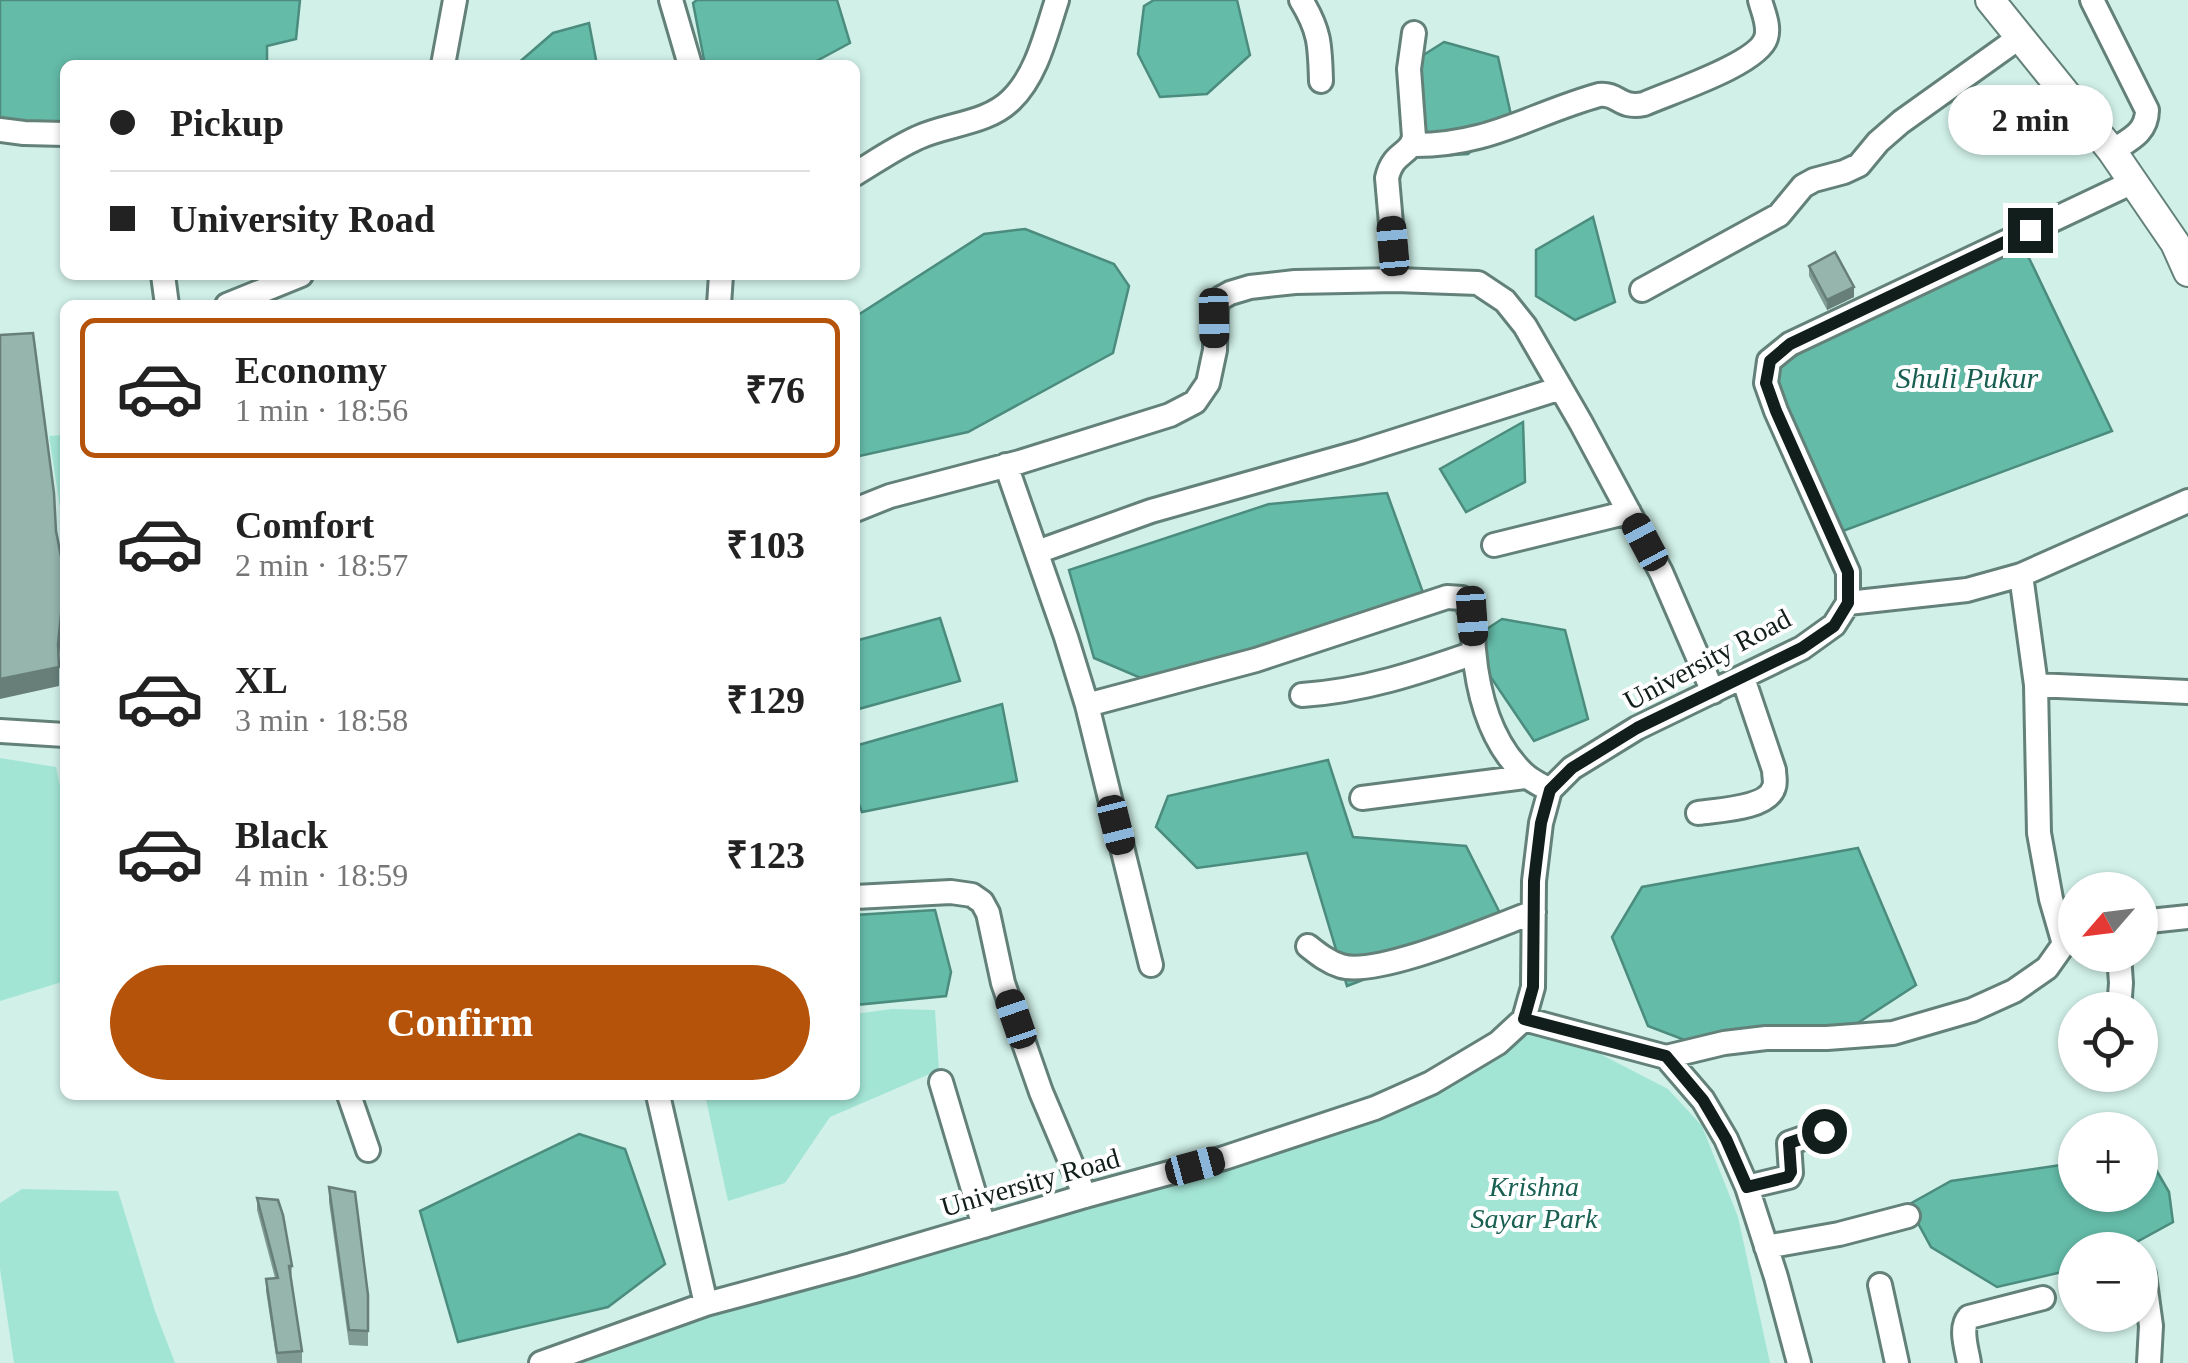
<!DOCTYPE html>
<html lang="en">
<head>
<meta charset="utf-8">
<style>
	:root { --surface:#fff; --page:#f2f2f2; --text:#222; --muted:#767676; --line:#e0e0e0; --accent:#b45309 }
	body { margin:0; font-family:Georgia,serif; background:var(--page); color:var(--text); height:100vh; display:flex; flex-direction:column; font-size:38px; white-space:nowrap }
	* { box-sizing:border-box; margin:0 }
	p { font-size:32px; color:var(--muted) }
	.icon { flex:none; width:55px; height:55px; fill:none; stroke:currentColor; stroke-width:2; stroke-linecap:round; stroke-linejoin:round }
	.map { position:relative; flex:1; overflow:hidden }
	.sheet { position:absolute; left:60px; top:300px; width:800px; height:800px; display:flex; flex-direction:column; background:var(--surface); border-radius:15px; box-shadow:0 2px 8px #0004 }
	.sheet>* { flex:none }
	.top-card { position:absolute; left:60px; top:60px; width:800px; height:220px; border-radius:15px; box-shadow:0 2px 8px #0004; display:grid; align-content:center; height:220px; padding:0 50px; background:var(--surface) }
	.needle { width:65px; rotate:242deg }
	.fabs { position:absolute; left:2058px; top:872px; display:grid; gap:20px }
	.fabs a { display:grid; place-items:center; width:100px; height:100px; border-radius:50%; background:var(--surface); box-shadow:0 2px 8px #0004; font-size:50px }
	.end { position:absolute; width:45px; height:45px; margin:-22px; border:12px solid #121e1b; background:#fff; box-shadow:0 0 0 5px #fff }
	.from { border-radius:50% }
	.bubble { position:absolute; height:70px; border-radius:35px; background:var(--surface); box-shadow:0 2px 8px #0004; font-size:32px; font-weight:700; line-height:70px; text-align:center }
	.car { position:absolute; width:30px; height:60px; margin:-30px -15px; border-radius:12px; box-shadow:0 0 8px 2px #0007; background:linear-gradient(#222 24%,#8ab4d8 0 40%,#222 0 76%,#8ab4d8 0 86%,#222 0) }
	.top-card b { display:flex; align-items:center; gap:35px; height:95px; font-size:38px }
	.top-card b+b { border-top:2px solid var(--line) }
	.top-card i { width:25px; height:25px; background:var(--text) }
	ul { padding:18px 0 0; list-style:none }
	li { display:flex; align-items:center; gap:30px; height:140px; margin:0 20px 15px; padding:0 30px; border:5px solid transparent; border-radius:15px }
	li div { flex:1 }
	li b { display:block; font-size:38px }
	li em { font-style:normal; font-weight:700 }
	li.active { border-color:var(--accent) }
	li>.icon { width:90px; height:90px; stroke-width:1.5 }
	.action { display:flex; gap:20px; margin-top:auto; padding:20px 50px }
	.action a { flex:1; height:115px; border-radius:60px; background:var(--accent); color:#fff; font-size:40px; font-weight:700; line-height:115px; text-align:center }
	.map>svg:first-child { display:block }
	.green { fill:#a3e5d5 }
	.water { fill:#64bba8; stroke:#4b8c7e; stroke-width:2.5 }
	.lines { fill:none; stroke-linecap:round; stroke-linejoin:round }
	.minor-casing { stroke:#638179; stroke-width:28 }
	.major-casing { stroke:#638179; stroke-width:32 }
	.minor { stroke:#fff; stroke-width:22 }
	.major { stroke:#fff; stroke-width:28 }
	.wall { fill:#809c95 }
	.shaded-wall { fill:#687f79 }
	.building { fill:#95b5ad; stroke:#687f79; stroke-width:2.5 }
	.route { stroke:#121e1b; stroke-width:12 }
	.labels { text-anchor:middle; stroke-width:8; stroke-linejoin:round; paint-order:stroke }
	.street-label { font-size:28px; fill:#121e1b; stroke:#fff }
	.park-label { font-size:28px; font-style:italic; fill:#196053; stroke:#fff }
	.water-label { font-size:30px; font-style:italic; fill:#185f52; stroke:#fff }
</style>
</head>
<body>
<div class="map">
<svg width="2188" height="1363" viewBox="0 0 2188 1363">
	<rect width="100%" height="100%" fill="#d0f0e8"/>
	<path class="green" d="M 65,435 L 65,539 L 49,436 Z
		M 0,758 L 56,767 L 65,811 L 65,981 L 0,1001 Z
		M 892,1009 L 935,1010 L 939,1070 L 830,1117 L 785,1183 L 728,1201 L 705,1095 L 855,1095 L 855,1014 Z
		M 1542,1024 L 1668,1089 L 1702,1126 L 1738,1217 L 1770,1363 L 541,1363 L 1195,1166 Z
		M 22,1189 L 118,1191 L 155,1311 L 175,1363 L 14,1363 L 0,1269 L 0,1203 Z"/>
	<path class="water" d="M 0,0 L 300,0 L 296,39 L 267,46 L 267,65 L 65,65 L 65,125 L 0,126 Z
		M 697,0 L 837,0 L 850,43 L 809,65 L 705,65 L 693,3 Z
		M 1154,0 L 1237,0 L 1250,55 L 1207,94 L 1160,97 L 1138,54 L 1144,6 Z
		M 589,23 L 597,65 L 516,65 L 553,33 Z
		M 1444,42 L 1498,57 L 1511,115 L 1468,154 L 1422,157 L 1400,114 L 1406,66 Z
		M 1593,217 L 1615,302 L 1575,320 L 1536,296 L 1536,250 Z
		M 1025,229 L 1114,264 L 1129,286 L 1113,353 L 968,432 L 855,457 L 855,317 L 984,234 Z
		M 2009,251 L 2019,251 L 2029,258 L 2112,431 L 1843,531 L 1775,396 L 1775,376 L 1792,350 Z
		M 1523,422 L 1525,482 L 1466,512 L 1440,469 Z
		M 1387,493 L 1426,601 L 1150,682 L 1094,658 L 1069,570 L 1269,504 Z
		M 940,618 L 960,681 L 855,710 L 855,641 Z
		M 1502,619 L 1565,630 L 1588,719 L 1534,741 L 1467,642 Z
		M 1002,704 L 1017,781 L 862,812 L 855,794 L 855,746 Z
		M 1328,760 L 1353,837 L 1466,846 L 1506,925 L 1347,986 L 1307,853 L 1197,868 L 1156,827 L 1168,796 Z
		M 1858,848 L 1916,985 L 1850,1028 L 1708,1049 L 1648,1026 L 1612,937 L 1642,887 Z
		M 935,910 L 951,972 L 946,996 L 855,1005 L 855,915 Z
		M 579,1134 L 625,1149 L 665,1264 L 608,1307 L 458,1342 L 420,1211 Z
		M 2148,1156 L 2169,1192 L 2173,1222 L 2122,1250 L 2075,1250 L 2075,1269 L 1997,1287 L 1931,1247 L 1908,1205 L 1951,1181 L 2075,1163 L 2075,1195 L 2140,1195 L 2140,1157 Z"/>
	<g class="lines">
		<g class="minor-casing">
			<path id="minor" d="M 671,0 L 690,65
				M 1301,0 C 1320,31 1320,45 1321,81
				M 2092,0 L 2147,110 C 2147,133 2129,140 2112,151
				M 443,65 L 455,0
				M 0,130 L 24,133 L 65,134
				M 1412,145 C 1488,146 1531,114 1599,95 C 1619,93 1619,109 1644,104 C 1671,92 1758,64 1766,38 C 1770,26 1763,12 1760,0
				M 855,174 C 875,162 895,148 917,138 C 946,124 987,124 1011,100 C 1037,75 1046,33 1057,0
				M 163,275 L 167,305
				M 1396,280 L 1387,178 C 1393,151 1410,156 1414,137 L 1409,69 L 1414,33
				M 1642,290 L 1779,215 L 1803,186 L 1814,180 L 1844,172 L 1859,165 L 1878,142 L 1901,122 L 2020,37
				M 227,305 L 301,275
				M 719,305 L 721,275
				M 1006,465 L 1066,637 L 1087,705 L 1151,965
				M 855,510 L 890,496 L 1020,462 L 1170,415 L 1195,402 L 1208,383 L 1215,350 L 1216,305 L 1221,298 L 1230,293 L 1250,287 L 1295,282 L 1396,280 L 1478,283 L 1505,301 L 1525,326 L 1581,423 L 1661,572 L 1713,692
				M 1494,545 L 1629,512
				M 1037,552 L 1151,511 L 1360,452 L 1561,388
				M 2021,575 L 2036,685 L 2039,833 L 2051,899 L 2064,944
				M 1848,603 L 1967,590 L 2021,575 L 2188,501
				M 2036,685 L 2188,692
				M 1302,695 C 1363,691 1417,673 1474,653
				M 1087,705 L 1256,660 L 1447,597 L 1462,598 C 1476,612 1472,632 1474,650 C 1478,695 1490,741 1523,773 C 1531,781 1541,785 1550,790
				M 0,731 L 65,735
				M 1362,798 L 1526,777
				M 1698,813 C 1717,810 1768,809 1774,787 C 1776,782 1774,776 1774,770 L 1743,678
				M 855,897 L 951,892 L 972,895 L 982,902 L 988,913 L 1003,983 L 1041,1092 L 1085,1196
				M 2140,922 L 2188,917
				M 1308,946 C 1318,954 1328,962 1341,966 C 1378,977 1493,927 1534,912
				M 2119,1010 L 2121,983 L 2119,955
				M 1524,1019 L 1666,1057 L 1703,1100 L 1726,1139 L 1747,1187 L 1776,1277 L 1799,1363
				M 1666,1057 L 1724,1043 L 1766,1038 L 1827,1038 L 1893,1033 L 1972,1010 L 2014,991 L 2047,968 L 2064,944 L 2075,935
				M 941,1082 L 984,1226
				M 349,1095 L 368,1150
				M 658,1095 L 706,1304
				M 1747,1187 L 1789,1177 L 1791,1173 L 1789,1143 L 1824,1131
				M 1766,1247 L 1839,1234 L 1908,1216
				M 2144,1275 L 2151,1326 L 2149,1363
				M 1880,1285 L 1897,1363
				M 541,1363 L 706,1304 L 851,1265 L 1085,1196 L 1224,1158 L 1375,1108 L 1431,1083 L 1498,1043 L 1524,1019 L 1533,987 L 1534,881 L 1541,823 L 1550,790 L 1572,768 L 1637,728 L 1802,648 L 1834,625 L 1848,603 L 1848,572 L 1776,411 L 1766,383 L 1769,361 L 1790,344 L 2133,182
				M 1969,1363 C 1967,1349 1959,1328 1969,1317 L 2043,1298"/>
		</g>
		<g class="major-casing">
			<path id="major" d="M 1990,0 L 2112,151 L 2175,243 L 2188,272"/>
		</g>
		<use href="#minor" class="minor"/>
		<use href="#major" class="major"/>
	</g>
	<path class="wall" d="M 1809,266 L 1854,297 L 1827,310 L 1809,276 Z
		M 329,1187 L 368,1295 L 368,1346 L 349,1345 L 329,1202 Z
		M 257,1198 L 292,1266 L 291,1279 L 302,1351 L 302,1363 L 277,1363 L 266,1291 L 266,1279 L 275,1278 L 257,1210 Z"/>
	<path class="shaded-wall" d="M 1854,287 L 1854,297 L 1827,310 L 1827,300 Z
		M 65,588 L 65,607 L 58,664 L 58,644 Z
		M 59,667 L 59,686 L 0,699 L 0,679 Z"/>
	<path class="building" d="M 1835,252 L 1854,287 L 1827,300 L 1809,266 Z
		M 33,333 L 54,493 L 56,531 L 65,576 L 58,644 L 59,667 L 0,679 L 0,335 Z
		M 329,1187 L 355,1192 L 368,1295 L 368,1331 L 349,1330 Z
		M 257,1198 L 278,1200 L 283,1215 L 292,1266 L 289,1266 L 302,1351 L 277,1353 L 266,1279 L 278,1278 Z"/>
	<g class="lines">
		<path class="route" d="M 1824,1131 L 1789,1143 L 1791,1172 L 1788,1177 L 1747,1187 L 1726,1139 L 1703,1100 L 1666,1056 L 1524,1019 L 1533,987 L 1534,881 L 1541,823 L 1550,790 L 1572,768 L 1637,728 L 1802,648 L 1834,626 L 1848,603 L 1848,572 L 1776,411 L 1766,383 L 1770,361 L 1790,344 L 2030,230"/>
	</g>
	<g class="labels">
		<g class="street-label">
			<text transform="translate(1707 659) rotate(-28)" y="10">University Road</text>
			<text transform="translate(1030 1182) rotate(-16)" y="10">University Road</text>
		</g>
		<g class="park-label">
			<text x="1534" y="1196">Krishna<tspan x="1534" dy="32">Sayar Park</tspan></text>
		</g>
		<g class="water-label">
			<text x="1967" y="388">Shuli Pukur</text>
		</g>
	</g>
</svg>
<div class="fabs">
<a><svg class="needle" viewBox="-14 -14 28 28"><path d="M0-13l5 13h-10z" fill="#e53935"/><path d="M0 13l5-13h-10z" fill="#767676"/></svg></a>
<a><svg class="icon" aria-label="locate" viewBox="0 0 24 24"><circle cx="12" cy="12" r="6"/><path d="M12 2v4M12 18v4M2 12h4M18 12h4"/></svg></a>
<a>+</a>
<a>−</a>
</div>
<i class="end from" style="left:1824px;top:1131px"></i>
<i class="end" style="left:2030px;top:230px"></i>
<div class="bubble" style="left:1948px;top:85px;width:165px">2 min</div>
<i class="car" style="left:1393px;top:246px;rotate:355deg"></i>
<i class="car" style="left:1214px;top:318px;rotate:179deg"></i>
<i class="car" style="left:1645px;top:542px;rotate:332deg"></i>
<i class="car" style="left:1472px;top:616px;rotate:176deg"></i>
<i class="car" style="left:1116px;top:825px;rotate:166deg"></i>
<i class="car" style="left:1016px;top:1019px;rotate:341deg"></i>
<i class="car" style="left:1195px;top:1166px;rotate:75deg"></i>
<div class="top-card">
<b><i class="from"></i>Pickup</b>
<b><i></i>University Road</b>
</div>
<section class="sheet">
<ul>
<li class="active"><svg class="icon" aria-label="car" viewBox="0 0 24 24"><path d="M5 17H2v-5l4-1 3-4h7l3 4 3 1v5h-3M9 17h6M6 11h13"/><circle cx="7" cy="17" r="2"/><circle cx="17" cy="17" r="2"/></svg><div><b>Economy</b><p>1 min · 18:56</p></div><em>₹76</em></li>
<li><svg class="icon" aria-label="car" viewBox="0 0 24 24"><path d="M5 17H2v-5l4-1 3-4h7l3 4 3 1v5h-3M9 17h6M6 11h13"/><circle cx="7" cy="17" r="2"/><circle cx="17" cy="17" r="2"/></svg><div><b>Comfort</b><p>2 min · 18:57</p></div><em>₹103</em></li>
<li><svg class="icon" aria-label="car" viewBox="0 0 24 24"><path d="M5 17H2v-5l4-1 3-4h7l3 4 3 1v5h-3M9 17h6M6 11h13"/><circle cx="7" cy="17" r="2"/><circle cx="17" cy="17" r="2"/></svg><div><b>XL</b><p>3 min · 18:58</p></div><em>₹129</em></li>
<li><svg class="icon" aria-label="car" viewBox="0 0 24 24"><path d="M5 17H2v-5l4-1 3-4h7l3 4 3 1v5h-3M9 17h6M6 11h13"/><circle cx="7" cy="17" r="2"/><circle cx="17" cy="17" r="2"/></svg><div><b>Black</b><p>4 min · 18:59</p></div><em>₹123</em></li>
</ul>
<div class="action"><a>Confirm</a></div>
</section>
</div>
</body>
</html>
